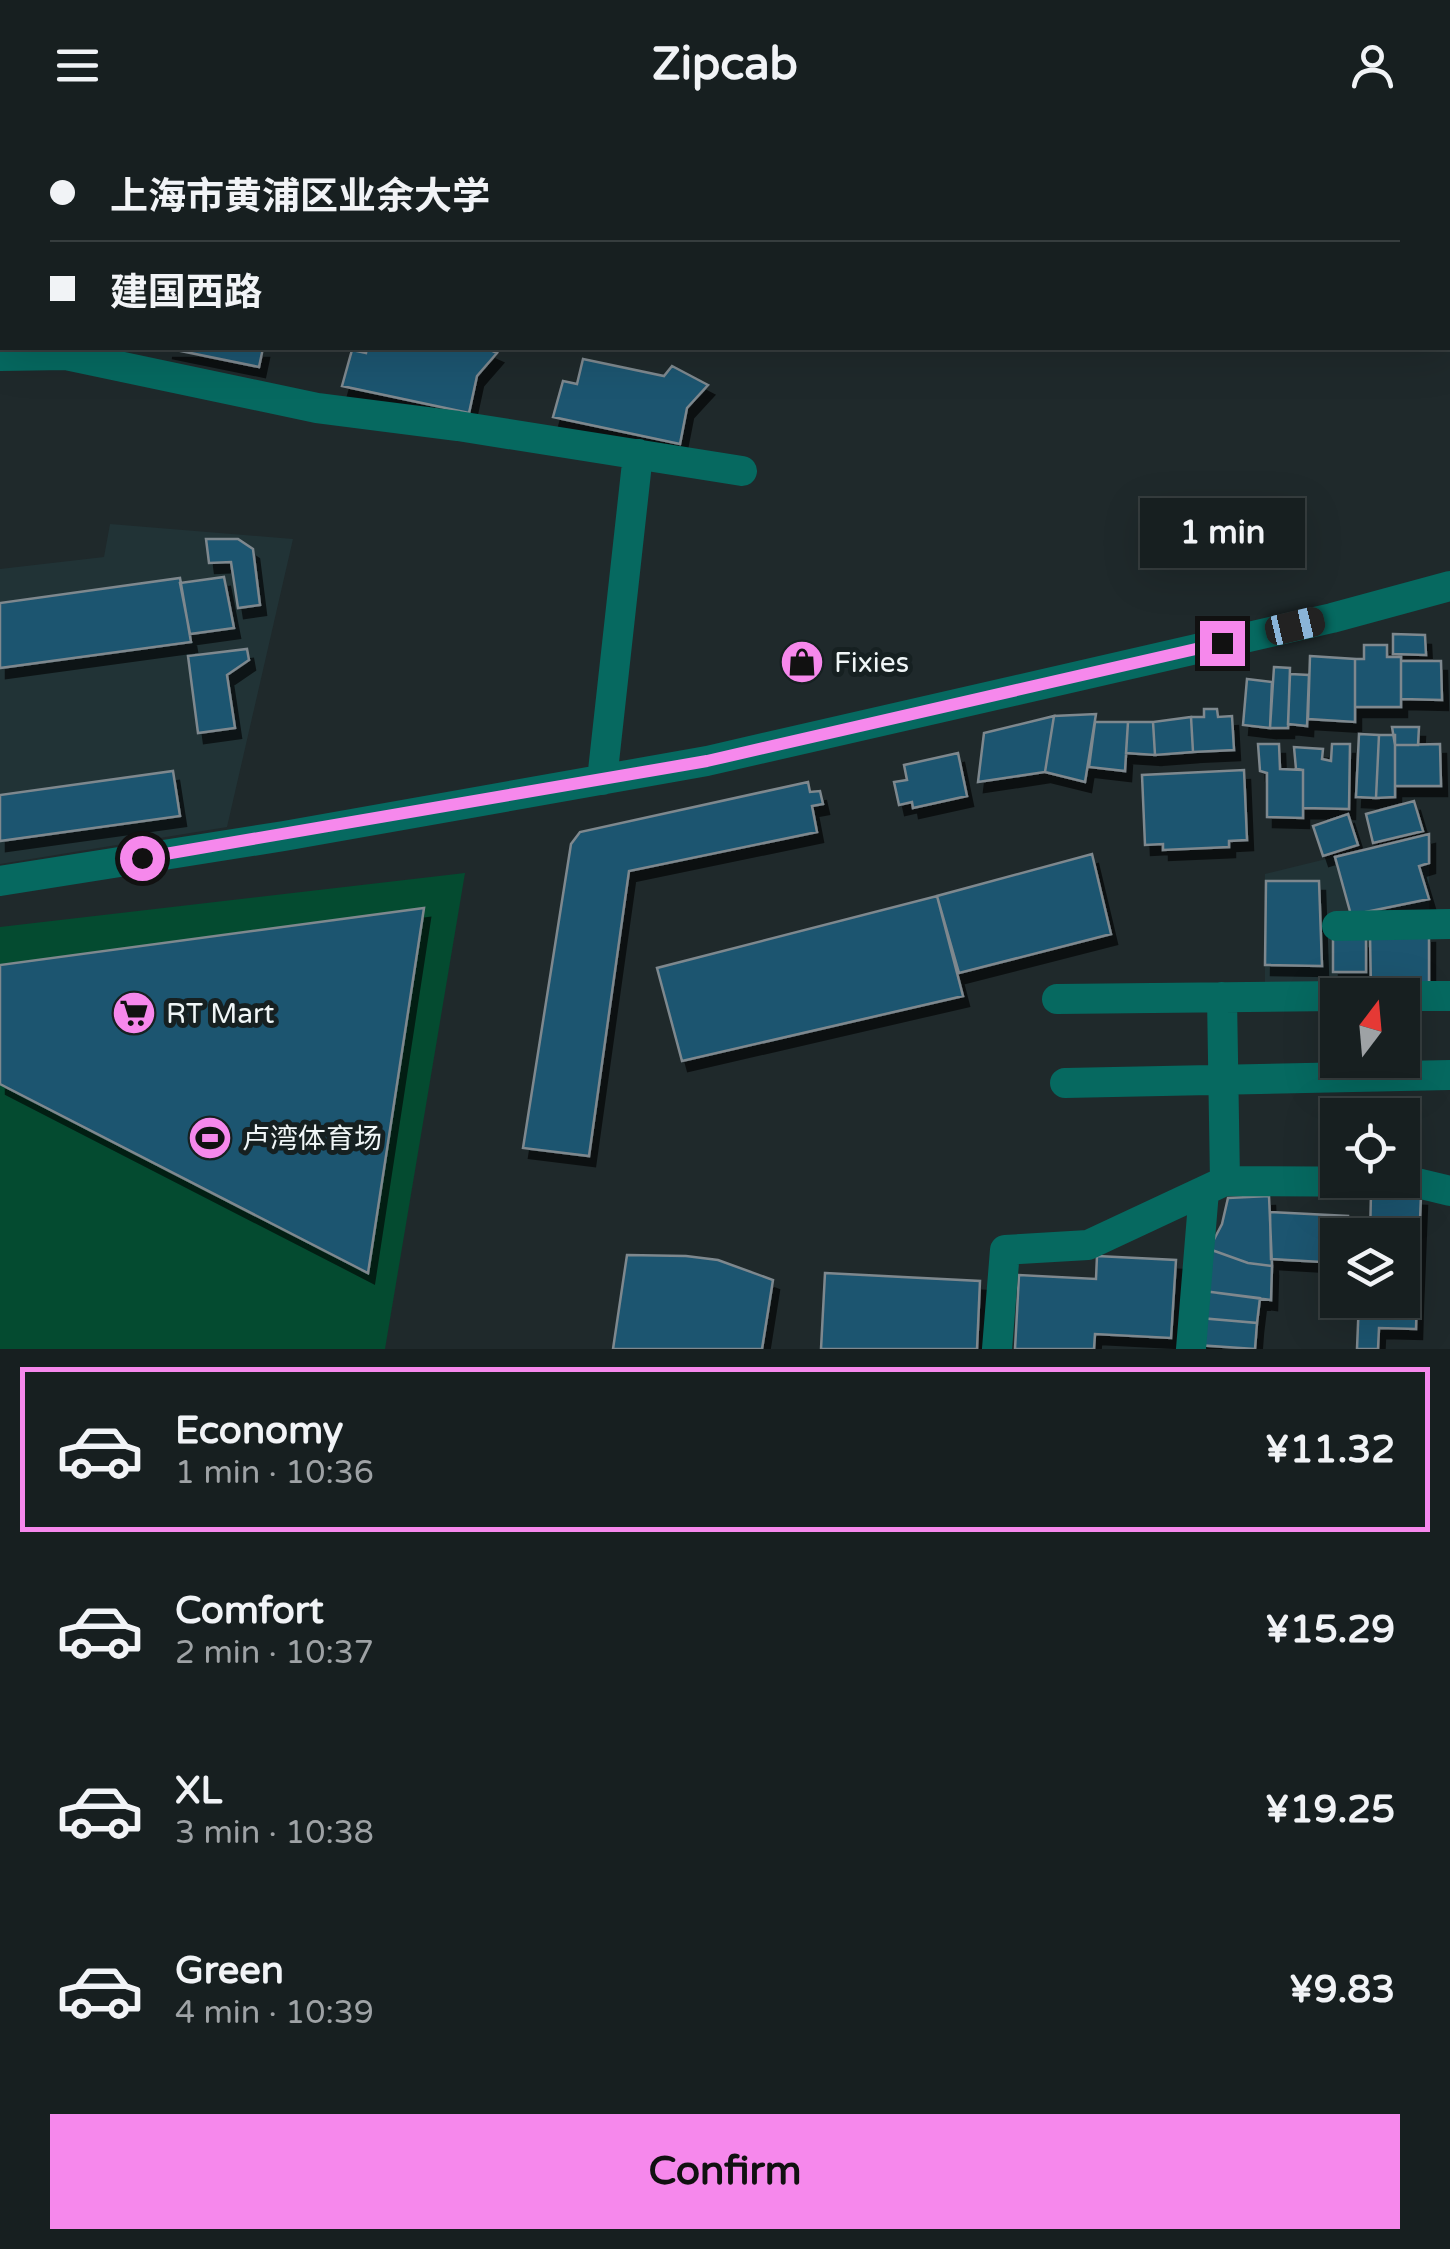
<!DOCTYPE html>
<html lang="en">
<head>
<meta charset="utf-8">
<style>
	:root { --surface:#171f20; --page:#202729; --text:#f1f3f6; --muted:#9ea2a5; --line:#363d3e; --accent:#f688ec }
	body { margin:0; font-family:"Varela Round","Noto Sans SC",sans-serif; background:var(--page); color:var(--text); height:100vh; display:flex; flex-direction:column; font-size:38px; white-space:nowrap }
	* { box-sizing:border-box; margin:0 }
	p { font-size:32px; color:var(--muted) }
	.icon { flex:none; width:55px; height:55px; fill:none; stroke:currentColor; stroke-width:2; stroke-linecap:round; stroke-linejoin:round }
	.map { position:relative; height:1219px; overflow:hidden }
	.drawer { display:flex; flex-direction:column; background:var(--surface); flex:1 }
	.drawer>* { flex:none }
	.banner { position:absolute; left:0px; top:0px; width:1450px; height:220px; box-shadow:0 10px 40px #0002,0 0 0 2px var(--line); display:grid; align-content:center; height:220px; padding:0 50px; background:var(--surface) }
	.needle { width:65px; rotate:16deg }
	.fabs { position:absolute; left:1320px; top:848px; display:grid; gap:20px }
	.fabs a { display:grid; place-items:center; width:100px; height:100px; border-radius:0px; background:var(--surface); box-shadow:0 10px 40px #0002,0 0 0 2px var(--line); font-size:50px }
	.end { position:absolute; width:45px; height:45px; margin:-22px; border:12px solid #f688ec; background:#111; box-shadow:0 0 0 5px #111 }
	.from { border-radius:50% }
	.bubble { position:absolute; height:70px; border-radius:0px; background:var(--surface); box-shadow:0 10px 40px #0002,0 0 0 2px var(--line); font-size:32px; font-weight:700; line-height:70px; text-align:center }
	.car { position:absolute; width:30px; height:60px; margin:-30px -15px; border-radius:12px; box-shadow:0 0 8px 2px #0007; background:linear-gradient(#222 24%,#8ab4d8 0 40%,#222 0 76%,#8ab4d8 0 86%,#222 0) }
	.banner b { display:flex; align-items:center; gap:35px; height:95px; font-size:38px }
	.banner b+b { border-top:2px solid var(--line) }
	.banner i { width:25px; height:25px; background:var(--text) }
	ul { padding:18px 0 0; list-style:none }
	li { display:flex; align-items:center; gap:30px; height:165px; margin:0 20px 15px; padding:0 30px; border:5px solid transparent; border-radius:0px }
	li div { flex:1 }
	li b { display:block; font-size:38px }
	li em { font-style:normal; font-weight:700 }
	li.on { border-color:var(--accent) }
	li>.icon { width:90px; height:90px; stroke-width:1.5 }
	.button { display:flex; gap:20px; margin-top:auto; padding:20px 50px }
	.button a { flex:1; height:115px; border-radius:0px; background:var(--accent); color:#111; font-size:40px; font-weight:700; line-height:115px; text-align:center }
	header { display:flex; justify-content:space-between; align-items:center; height:130px; padding:0 50px; background:var(--surface); font-size:45px; font-weight:700 }
	.map>svg:first-child { display:block }
	.built { fill:#213336 }
	.green { fill:#044b30 }
	.building { fill:#1d546f; stroke:#7e888e; stroke-width:2.5; filter:url(#shadow) }
	.lines { fill:none; stroke-linecap:round; stroke-linejoin:round }
	.minor { stroke:#066960; stroke-width:30 }
	.route { stroke:#f688ec; stroke-width:12 }
	.labels { text-anchor:middle; stroke-width:10; stroke-linejoin:round; paint-order:stroke }
	.poi-label { font-size:28px; fill:#f0f6f7; stroke:#162021; text-anchor:start }
</style>
</head>
<body>
<header><svg class="icon" aria-label="menu" viewBox="0 0 24 24"><path d="M4 6h16M4 12h16M4 18h16"/></svg>Zipcab<svg class="icon" aria-label="person" viewBox="0 0 24 24"><circle cx="12" cy="8" r="4"/><path d="M4 21q1-7 8-7t8 7"/></svg></header>
<div class="map">
<svg width="1450" height="1219" viewBox="0 0 1450 1219">
	<defs>
		<filter id="shadow"><feDropShadow dx="6" dy="10" stdDeviation="0" flood-color="#0009"/></filter>
	</defs>
	<rect width="100%" height="100%" fill="#1f292b"/>
	<path class="built" d="M 110,394 L 293,409 L 227,697 L 0,734 L 0,439 L 104,427 Z
		M 1429,704 L 1429,860 L 1265,859 L 1265,744 Z"/>
	<path class="green" d="M 465,743 L 385,1219 L 0,1219 L 0,797 Z"/>
	<path class="building" d="M 166,218 L 263,218 L 259,237 Z
		M 367,218 L 486,218 L 497,223 L 477,246 L 469,283 L 342,256 L 352,220 L 366,223 Z
		M 583,229 L 664,246 L 672,236 L 708,255 L 687,278 L 680,314 L 553,287 L 563,251 L 577,254 Z
		M 206,409 L 238,409 L 253,419 L 260,475 L 238,478 L 231,432 L 209,433 Z
		M 224,447 L 234,498 L 190,504 L 180,453 Z
		M 180,448 L 191,512 L 0,538 L 0,473 Z
		M 1393,504 L 1425,505 L 1426,525 L 1393,524 Z
		M 1364,515 L 1387,515 L 1387,527 L 1401,527 L 1401,577 L 1355,577 L 1355,529 L 1364,529 Z
		M 247,519 L 249,530 L 227,545 L 235,598 L 198,603 L 188,526 Z
		M 1310,526 L 1355,529 L 1355,592 L 1308,589 Z
		M 1401,531 L 1441,531 L 1442,570 L 1401,569 Z
		M 1274,537 L 1290,538 L 1288,598 L 1270,598 Z
		M 1290,544 L 1309,545 L 1307,596 L 1288,594 Z
		M 1247,549 L 1272,552 L 1270,598 L 1243,595 Z
		M 1204,579 L 1217,579 L 1218,587 L 1232,586 L 1234,620 L 1193,622 L 1191,587 L 1204,587 Z
		M 1096,584 L 1085,652 L 1045,642 L 1054,586 Z
		M 1054,586 L 1045,642 L 978,652 L 984,603 Z
		M 1191,587 L 1193,622 L 1155,625 L 1153,592 Z
		M 1095,592 L 1128,592 L 1125,641 L 1089,637 Z
		M 1128,592 L 1153,592 L 1155,625 L 1126,623 Z
		M 1392,597 L 1419,597 L 1418,615 L 1395,615 Z
		M 1359,604 L 1379,605 L 1376,668 L 1356,667 Z
		M 1379,605 L 1395,605 L 1395,667 L 1376,668 Z
		M 1258,614 L 1279,614 L 1280,639 L 1303,640 L 1303,688 L 1267,687 L 1267,643 L 1260,641 Z
		M 1332,614 L 1350,614 L 1349,679 L 1303,678 L 1303,640 L 1296,639 L 1294,617 L 1323,619 L 1322,629 L 1331,631 Z
		M 1440,614 L 1441,656 L 1395,656 L 1395,615 Z
		M 958,623 L 967,666 L 913,678 L 912,672 L 899,675 L 894,652 L 907,650 L 904,635 Z
		M 1244,640 L 1247,710 L 1229,711 L 1229,717 L 1163,720 L 1163,714 L 1145,715 L 1142,645 Z
		M 173,641 L 180,686 L 0,711 L 0,665 Z
		M 808,652 L 810,662 L 820,661 L 823,674 L 812,676 L 817,702 L 629,741 L 589,1026 L 523,1018 L 571,714 L 580,702 Z
		M 1414,671 L 1423,701 L 1373,713 L 1366,684 Z
		M 1348,684 L 1358,715 L 1323,726 L 1313,696 Z
		M 1429,704 L 1429,733 L 1419,736 L 1429,769 L 1351,785 L 1335,727 Z
		M 1092,724 L 1111,804 L 959,843 L 937,766 Z
		M 1266,751 L 1319,751 L 1322,836 L 1265,835 Z
		M 937,766 L 963,866 L 682,931 L 657,838 Z
		M 424,778 L 368,1143 L 0,954 L 0,835 Z
		M 1429,803 L 1429,860 L 1371,860 L 1370,805 Z
		M 1333,808 L 1366,808 L 1366,842 L 1333,842 Z
		M 1371,1064 L 1421,1066 L 1417,1165 L 1402,1164 L 1402,1105 L 1370,1105 Z
		M 1269,1066 L 1272,1136 L 1248,1133 L 1209,1119 L 1222,1094 L 1228,1068 Z
		M 1270,1082 L 1348,1086 L 1347,1105 L 1338,1105 L 1338,1133 L 1271,1129 Z
		M 1209,1119 L 1248,1133 L 1272,1136 L 1271,1170 L 1203,1161 Z
		M 627,1125 L 686,1126 L 718,1130 L 773,1150 L 762,1219 L 613,1219 Z
		M 1097,1126 L 1176,1130 L 1171,1208 L 1095,1204 L 1094,1219 L 1015,1219 L 1019,1145 L 1096,1149 Z
		M 825,1143 L 980,1151 L 977,1219 L 821,1219 Z
		M 1203,1161 L 1260,1168 L 1257,1193 L 1200,1188 Z
		M 1402,1164 L 1417,1165 L 1416,1199 L 1379,1198 L 1378,1219 L 1357,1219 L 1359,1170 L 1402,1170 Z
		M 1200,1188 L 1257,1193 L 1255,1219 L 1197,1215 Z"/>
	<g class="lines">
		<path class="minor" d="M 1448,133 L 1450,133
			M 0,226 L 66,225 L 317,278 L 458,296 L 742,341
			M 602,650 L 638,324
			M 0,751 L 284,706 L 707,631 L 1332,488 L 1450,456
			M 1337,796 L 1450,794
			M 1402,866 L 1450,866
			M 1222,867 L 1225,1051
			M 1057,869 L 1338,866
			M 1065,953 L 1450,945
			M 997,1219 L 1005,1120 L 1088,1115 L 1225,1051 L 1413,1052 L 1450,1061
			M 1191,1219 L 1204,1061"/>
	</g>
	<g class="lines">
		<path class="route" d="M 142,728 L 707,631 L 1222,513"/>
	</g>
	<defs>
		<g id="shop-disc" transform="scale(2.25)"><circle r="9.5" fill="#f688ec" stroke="#162021"/><path d="M-5-2.5h2.3a2.7 3.5 0 0 1 5.4 0H5L5.5 6h-11ZM-1.5-2.5h3a1.5 2.3 0 0 0-3 0Z" fill="#111"/></g>
		<g id="supermarket-disc" transform="scale(2.25)"><circle r="9.5" fill="#f688ec" stroke="#162021"/><path d="M-6-5.5h2.5l.6 2H6L4.5 2H-2.5L-4.4-4H-6ZM-1.5 3.2a1.3 1.3 0 1 0 .1 0ZM3 3.2a1.3 1.3 0 1 0 .1 0Z" fill="#111"/></g>
		<g id="stadium-disc" transform="scale(2.25)"><circle r="9.5" fill="#f688ec" stroke="#162021"/><path d="M0-5a6.5 5 0 1 0 0 10a6.5 5 0 1 0 0-10ZM-3.5-1.8h7v3.6h-7Z" fill="#111"/></g>
	</defs>
	<g fill-rule="evenodd">
		<use href="#shop-disc" x="802" y="532"/>
		<use href="#supermarket-disc" x="134" y="883"/>
		<use href="#stadium-disc" x="210" y="1008"/>
	</g>
	<g class="labels">
		<g class="poi-label">
			<text x="834" y="542">Fixies</text>
			<text x="166" y="893">RT Mart</text>
			<text x="242" y="1018">卢湾体育场</text>
		</g>
	</g>
</svg>
<div class="fabs">
<a><svg class="needle" viewBox="-14 -14 28 28"><path d="M0-13l5 13h-10z" fill="#e53935"/><path d="M0 13l5-13h-10z" fill="#9ea2a5"/></svg></a>
<a><svg class="icon" aria-label="locate" viewBox="0 0 24 24"><circle cx="12" cy="12" r="6"/><path d="M12 2v4M12 18v4M2 12h4M18 12h4"/></svg></a>
<a><svg class="icon" aria-label="layers" viewBox="0 0 24 24"><path d="M12 4l9 5-9 5-9-5zM3 14l9 5 9-5"/></svg></a>
</div>
<i class="end from" style="left:142px;top:728px"></i>
<i class="end" style="left:1222px;top:513px"></i>
<div class="bubble" style="left:1140px;top:368px;width:165px">1 min</div>
<i class="car" style="left:1295px;top:496px;rotate:77deg"></i>
<div class="banner">
<b><i class="from"></i>上海市黄浦区业余大学</b>
<b><i></i>建国西路</b>
</div>
</div>
<section class="drawer">
<ul>
<li class="on"><svg class="icon" aria-label="car" viewBox="0 0 24 24"><path d="M5 17H2v-5l4-1 3-4h7l3 4 3 1v5h-3M9 17h6M6 11h13"/><circle cx="7" cy="17" r="2"/><circle cx="17" cy="17" r="2"/></svg><div><b>Economy</b><p>1 min · 10:36</p></div><em>¥11.32</em></li>
<li><svg class="icon" aria-label="car" viewBox="0 0 24 24"><path d="M5 17H2v-5l4-1 3-4h7l3 4 3 1v5h-3M9 17h6M6 11h13"/><circle cx="7" cy="17" r="2"/><circle cx="17" cy="17" r="2"/></svg><div><b>Comfort</b><p>2 min · 10:37</p></div><em>¥15.29</em></li>
<li><svg class="icon" aria-label="car" viewBox="0 0 24 24"><path d="M5 17H2v-5l4-1 3-4h7l3 4 3 1v5h-3M9 17h6M6 11h13"/><circle cx="7" cy="17" r="2"/><circle cx="17" cy="17" r="2"/></svg><div><b>XL</b><p>3 min · 10:38</p></div><em>¥19.25</em></li>
<li><svg class="icon" aria-label="car" viewBox="0 0 24 24"><path d="M5 17H2v-5l4-1 3-4h7l3 4 3 1v5h-3M9 17h6M6 11h13"/><circle cx="7" cy="17" r="2"/><circle cx="17" cy="17" r="2"/></svg><div><b>Green</b><p>4 min · 10:39</p></div><em>¥9.83</em></li>
</ul>
<div class="button"><a>Confirm</a></div>
</section>
</body>
</html>
